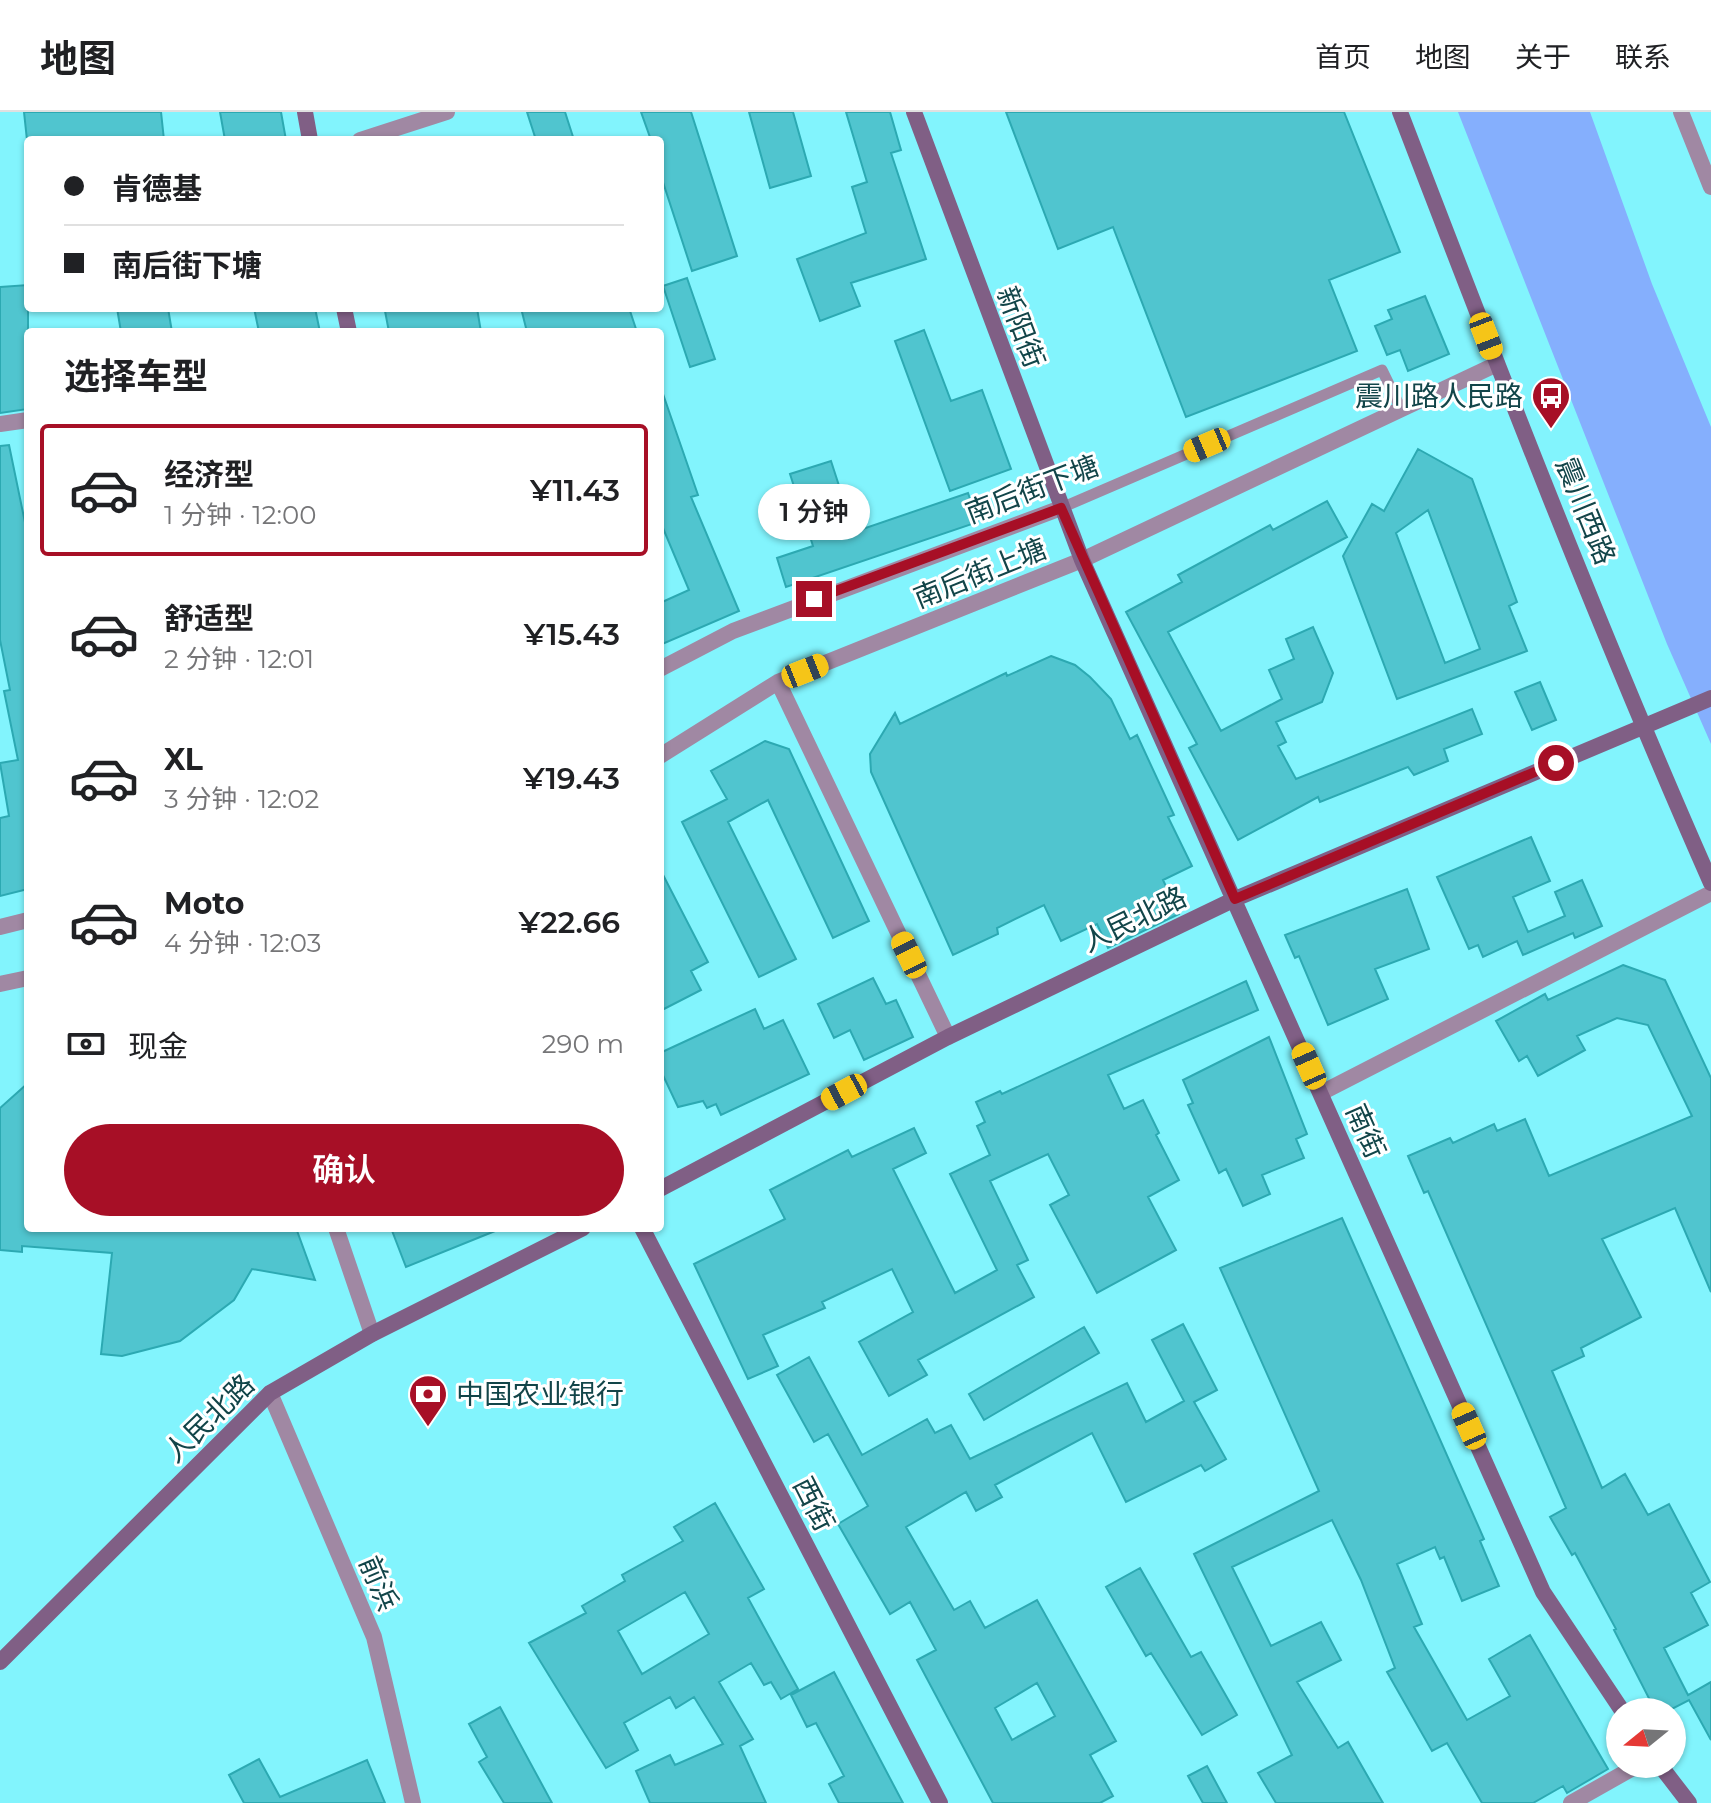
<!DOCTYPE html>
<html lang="zh">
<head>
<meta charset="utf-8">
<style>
	:root { --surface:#fff; --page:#f6f6f6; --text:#202124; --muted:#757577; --line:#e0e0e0; --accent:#a70f26 }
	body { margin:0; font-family:Montserrat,"Noto Sans SC",sans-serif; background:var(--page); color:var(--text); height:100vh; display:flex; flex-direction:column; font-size:30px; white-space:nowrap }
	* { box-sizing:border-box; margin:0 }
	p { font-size:26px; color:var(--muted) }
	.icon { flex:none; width:44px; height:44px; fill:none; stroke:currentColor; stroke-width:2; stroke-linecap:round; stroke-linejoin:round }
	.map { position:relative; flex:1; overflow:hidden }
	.side { position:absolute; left:24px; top:216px; width:640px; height:904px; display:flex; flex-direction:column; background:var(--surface); border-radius:8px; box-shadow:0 2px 6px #0004 }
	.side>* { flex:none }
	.guide { position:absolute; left:24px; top:24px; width:640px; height:176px; border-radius:8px; box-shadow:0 2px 6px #0004; display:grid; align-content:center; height:176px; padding:0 40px; background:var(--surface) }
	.needle { width:52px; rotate:252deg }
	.buttons { position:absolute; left:1606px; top:1586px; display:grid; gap:16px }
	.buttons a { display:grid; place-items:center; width:80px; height:80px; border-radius:50%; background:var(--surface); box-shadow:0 2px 6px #0004; font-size:40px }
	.end { position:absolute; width:36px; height:36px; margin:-18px; border:10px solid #a70f26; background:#fff; box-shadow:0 0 0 4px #fff }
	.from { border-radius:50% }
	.bubble { position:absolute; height:56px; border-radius:28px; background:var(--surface); box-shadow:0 2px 6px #0004; font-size:26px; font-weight:600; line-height:56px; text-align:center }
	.car { position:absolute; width:24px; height:48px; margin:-24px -12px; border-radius:10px; box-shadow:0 0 6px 2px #0007; background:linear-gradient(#f5c518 24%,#345 0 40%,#f5c518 0 76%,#345 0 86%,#f5c518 0) }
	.guide b { display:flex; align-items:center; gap:28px; height:76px; font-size:30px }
	.guide b+b { border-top:2px solid var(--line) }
	.guide i { width:20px; height:20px; background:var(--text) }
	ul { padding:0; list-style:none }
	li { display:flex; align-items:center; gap:24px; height:132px; margin:0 16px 12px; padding:0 24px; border:4px solid transparent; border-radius:8px }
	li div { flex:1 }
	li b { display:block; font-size:30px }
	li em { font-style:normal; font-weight:600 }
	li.on { border-color:var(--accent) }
	li>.icon { width:72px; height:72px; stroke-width:1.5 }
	h2 { padding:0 40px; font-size:36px; line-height:96px }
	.pay { display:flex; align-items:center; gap:20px; height:88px; padding:0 40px; font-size:30px }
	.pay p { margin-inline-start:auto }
	.action { display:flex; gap:16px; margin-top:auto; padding:16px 40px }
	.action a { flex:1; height:92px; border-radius:48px; background:var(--accent); color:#fff; font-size:32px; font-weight:600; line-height:92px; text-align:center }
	header { display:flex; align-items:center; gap:48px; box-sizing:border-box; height:112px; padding:0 40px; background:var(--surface); border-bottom:2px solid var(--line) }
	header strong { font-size:38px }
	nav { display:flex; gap:44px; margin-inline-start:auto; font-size:28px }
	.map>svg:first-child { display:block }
	.water { fill:#85affd }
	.building { fill:#50c5cf; stroke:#2ca9b2; stroke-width:2; fill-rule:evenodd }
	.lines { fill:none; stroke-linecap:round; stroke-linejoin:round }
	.lane { stroke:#a088a3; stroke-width:11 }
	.street { stroke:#a088a3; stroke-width:16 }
	.secondary { stroke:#805f85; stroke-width:16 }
	.route { stroke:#a70f26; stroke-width:10 }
	.labels { text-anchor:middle; stroke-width:6; stroke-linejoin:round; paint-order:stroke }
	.street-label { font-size:28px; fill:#124549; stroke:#fff }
	.poi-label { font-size:28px; fill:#124549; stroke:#fff; text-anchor:end }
</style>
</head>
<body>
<header>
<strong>地图</strong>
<nav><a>首页</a><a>地图</a><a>关于</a><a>联系</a></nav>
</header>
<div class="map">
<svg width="1711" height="1691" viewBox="0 0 1711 1691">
	<rect width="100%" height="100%" fill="#82f4fd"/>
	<path class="water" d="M 1458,0 L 1590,0 L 1652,172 L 1711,315 L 1711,632 L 1667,532 Z"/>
	<path class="building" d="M 24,0 L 161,0 L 164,28 L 27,28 Z
		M 220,0 L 281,0 L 286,28 L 225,28 Z
		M 527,0 L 565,0 L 574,28 L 536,28 Z
		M 641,0 L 691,0 L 737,144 L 692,159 L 660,61 L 660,28 L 651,28 Z
		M 749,0 L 793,0 L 811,64 L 770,76 Z
		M 846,0 L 890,0 L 901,38 L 891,41 L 926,147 L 851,171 L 860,194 L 820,209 L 797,147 L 866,121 L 852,75 L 867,70 Z
		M 1006,0 L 1344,0 L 1400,140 L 1329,168 L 1357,239 L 1186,305 L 1113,115 L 1058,137 Z
		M 687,166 L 715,247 L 690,255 L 663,174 Z
		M 28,173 L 28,297 L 0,301 L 0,175 Z
		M 1425,184 L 1449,242 L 1408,259 L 1400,238 L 1387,243 L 1375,214 L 1392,207 L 1388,198 Z
		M 117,196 L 168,196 L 172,220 L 121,220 Z
		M 254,196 L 315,196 L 320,220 L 259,220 Z
		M 401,196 L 477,196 L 481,220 L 389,220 L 385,199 Z
		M 521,196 L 629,196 L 637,220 L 527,220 Z
		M 924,218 L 951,289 L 982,278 L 1011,357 L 950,379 L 895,229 Z
		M 663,282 L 698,383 L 691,385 L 739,499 L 660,533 L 660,491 L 689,478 L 660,409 L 660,283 Z
		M 9,333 L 28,425 L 28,777 L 0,784 L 0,706 L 9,704 L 0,651 L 18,648 L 4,579 L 10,578 L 0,528 L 0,334 Z
		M 1418,337 L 1472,367 L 1517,490 L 1509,494 L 1527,539 L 1397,587 L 1343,444 L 1372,392 L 1384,399 ZM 1428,398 L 1480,537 L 1445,551 L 1396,421 Z
		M 831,349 L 854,420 L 968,381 L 978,410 L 786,475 L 777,446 L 813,434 L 790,362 Z
		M 1327,389 L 1347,425 L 1168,520 L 1221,619 L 1282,587 L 1269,558 L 1294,547 L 1286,527 L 1313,515 L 1333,561 L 1322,590 L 1276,610 L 1286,630 L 1278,634 L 1296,667 L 1472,597 L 1482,622 L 1444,637 L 1448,649 L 1414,663 L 1408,655 L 1320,690 L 1318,685 L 1238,728 L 1189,636 L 1197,632 L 1126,500 L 1182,470 L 1178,463 L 1270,413 L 1273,418 Z
		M 1051,544 L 1075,553 L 1090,565 L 1111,587 L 1130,627 L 1137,623 L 1174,703 L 1168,705 L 1192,754 L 1163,768 L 1179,802 L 1108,836 L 1097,812 L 1061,829 L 1044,793 L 997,816 L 998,822 L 953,843 L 871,660 L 870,642 L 895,601 L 900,612 L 1006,561 L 1007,564 Z
		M 1540,570 L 1556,608 L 1532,618 L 1515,580 Z
		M 765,629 L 789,637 L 869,809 L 833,826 L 768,688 L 728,710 L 796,847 L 759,865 L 682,710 L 727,687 L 711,659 Z
		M 1531,725 L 1550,769 L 1513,785 L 1528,820 L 1565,804 L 1555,780 L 1582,768 L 1602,814 L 1575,826 L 1573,821 L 1523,843 L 1517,829 L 1483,845 L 1478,833 L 1469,837 L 1437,765 Z
		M 660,757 L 708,850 L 691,859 L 701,878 L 660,899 Z
		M 1407,777 L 1429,837 L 1375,857 L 1388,887 L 1328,913 L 1299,844 L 1295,846 L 1285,823 Z
		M 1623,853 L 1665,868 L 1711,966 L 1711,1180 L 1675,1096 L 1602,1127 L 1641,1205 L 1581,1236 L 1584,1244 L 1552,1259 L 1602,1376 L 1625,1362 L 1648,1403 L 1669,1392 L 1710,1470 L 1691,1481 L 1708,1513 L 1664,1536 L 1688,1583 L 1711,1570 L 1711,1628 L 1689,1588 L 1666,1600 L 1656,1600 L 1614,1518 L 1616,1517 L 1575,1441 L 1572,1443 L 1550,1405 L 1566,1396 L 1428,1079 L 1424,1081 L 1408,1044 L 1450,1026 L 1453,1031 L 1494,1012 L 1497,1019 L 1525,1007 L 1549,1064 L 1692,1004 L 1648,913 L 1617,906 L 1577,924 L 1585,938 L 1538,964 L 1527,944 L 1519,949 L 1496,909 L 1545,882 L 1548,888 Z
		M 873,866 L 886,892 L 896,888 L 913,925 L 864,948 L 850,918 L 834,926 L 818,892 Z
		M 1246,869 L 1258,898 L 1108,963 L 1124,997 L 1143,988 L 1159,1021 L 1156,1023 L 1179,1068 L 1148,1085 L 1176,1138 L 1097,1181 L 1050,1093 L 1069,1083 L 1048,1042 L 990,1069 L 1028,1148 L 1017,1153 L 1034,1185 L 918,1248 L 927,1263 L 889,1284 L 859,1230 L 913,1200 L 892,1157 L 822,1190 L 825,1196 L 763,1223 L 778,1254 L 748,1267 L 694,1152 L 785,1107 L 770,1078 L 848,1038 L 852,1045 L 914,1016 L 926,1041 L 893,1057 L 955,1181 L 997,1158 L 950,1062 L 990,1043 L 977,1014 L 985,1010 L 976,990 L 1000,979 L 1002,982 Z
		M 755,897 L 764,917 L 783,908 L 809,962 L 721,1003 L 716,992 L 707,996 L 703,989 L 678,995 L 660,957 L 660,941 Z
		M 1269,925 L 1307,1022 L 1296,1027 L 1304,1046 L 1262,1063 L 1270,1082 L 1243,1094 L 1226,1057 L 1219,1061 L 1188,993 L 1193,991 L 1183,968 Z
		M 28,971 L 28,1116 L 296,1116 L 315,1168 L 252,1157 L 234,1188 L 180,1229 L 122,1244 L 101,1242 L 112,1141 L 22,1134 L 22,1140 L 0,1138 L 0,996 Z
		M 1342,1106 L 1484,1427 L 1480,1429 L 1499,1474 L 1462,1489 L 1444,1445 L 1440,1447 L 1435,1435 L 1397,1452 L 1422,1512 L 1414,1515 L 1467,1608 L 1510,1584 L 1489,1547 L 1530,1523 L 1608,1657 L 1567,1681 L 1563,1674 L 1533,1691 L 1482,1691 L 1447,1631 L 1432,1639 L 1387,1560 L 1395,1556 L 1361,1468 L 1332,1408 L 1232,1455 L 1271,1534 L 1321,1510 L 1341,1548 L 1297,1570 L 1338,1636 L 1348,1630 L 1383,1691 L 1276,1691 L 1258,1661 L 1292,1643 L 1194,1442 L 1319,1379 L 1220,1156 Z
		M 391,1116 L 500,1116 L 500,1117 L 406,1155 Z
		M 1183,1212 L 1217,1278 L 1194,1290 L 1226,1347 L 1205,1359 L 1201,1353 L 1126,1390 L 1092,1321 L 995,1373 L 1002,1385 L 976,1399 L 966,1380 L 906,1415 L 954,1498 L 970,1489 L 985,1516 L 1037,1488 L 1116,1629 L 1090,1643 L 1113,1684 L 1100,1691 L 993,1691 L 917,1548 L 936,1538 L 910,1490 L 890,1502 L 838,1412 L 868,1394 L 828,1322 L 814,1330 L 777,1263 L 809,1245 L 862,1343 L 927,1307 L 935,1321 L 951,1313 L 970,1347 L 1127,1271 L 1146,1310 L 1184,1289 L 1152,1228 ZM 1037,1571 L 1055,1604 L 1012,1628 L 995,1596 Z
		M 1084,1215 L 1099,1241 L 984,1308 L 969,1282 Z
		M 715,1391 L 764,1477 L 748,1486 L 798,1577 L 781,1587 L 771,1570 L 764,1573 L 751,1551 L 719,1570 L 753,1627 L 740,1634 L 766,1691 L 650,1691 L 636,1659 L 670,1643 L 675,1653 L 723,1632 L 694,1585 L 676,1596 L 670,1585 L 624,1611 L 638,1638 L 606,1656 L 529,1531 L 586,1501 L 582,1494 L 625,1469 L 622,1463 L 683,1429 L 674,1415 ZM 685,1480 L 709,1522 L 642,1562 L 618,1519 Z
		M 1140,1456 L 1191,1545 L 1201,1540 L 1237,1603 L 1202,1623 L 1151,1541 L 1146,1544 L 1106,1475 Z
		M 834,1560 L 903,1691 L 839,1691 L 829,1672 L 844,1664 L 816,1611 L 807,1615 L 791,1583 Z
		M 500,1595 L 552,1691 L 504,1691 L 479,1650 L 487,1645 L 469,1612 Z
		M 259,1647 L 280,1685 L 367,1648 L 385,1691 L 244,1691 L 229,1663 Z
		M 1207,1654 L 1227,1691 L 1203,1691 L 1188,1664 Z"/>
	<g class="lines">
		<path class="lane" d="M 1061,396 L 1382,258 L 1401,297"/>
		<path class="street" d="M 1681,0 L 1711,75
			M 360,28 L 447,0
			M 0,312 L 28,308
			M 660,557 L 733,519 L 1061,396
			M 778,570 L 948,925
			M 660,644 L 778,570 L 1082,448 L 1497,252
			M 0,815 L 28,808
			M 0,872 L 28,866
			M 1321,981 L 1711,781
			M 336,1116 L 372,1222
			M 270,1281 L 374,1525 L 413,1691
			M 1571,1691 L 1640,1652"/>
		<path class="secondary" d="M 305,0 L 310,28
			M 914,0 L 1082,448 L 1543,1480 L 1623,1600
			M 1400,0 C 1499,258 1599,517 1711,771
			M 344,196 L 349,220
			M 660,1077 L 948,925 L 1235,787 L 1711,586
			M 642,1116 L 940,1691
			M 0,1550 L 270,1281 L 372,1222 L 583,1116
			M 1659,1652 L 1689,1691"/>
	</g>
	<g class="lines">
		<path class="route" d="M 814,487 L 1061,396 L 1235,787 L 1556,651"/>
	</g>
	<defs>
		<g id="bus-pin" transform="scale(2)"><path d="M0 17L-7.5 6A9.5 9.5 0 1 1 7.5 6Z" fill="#a70f26" stroke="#fff"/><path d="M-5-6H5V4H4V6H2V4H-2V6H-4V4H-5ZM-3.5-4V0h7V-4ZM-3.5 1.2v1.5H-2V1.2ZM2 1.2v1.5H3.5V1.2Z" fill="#fff"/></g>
		<g id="bank-pin" transform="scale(2)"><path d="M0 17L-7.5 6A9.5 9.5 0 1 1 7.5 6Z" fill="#a70f26" stroke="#fff"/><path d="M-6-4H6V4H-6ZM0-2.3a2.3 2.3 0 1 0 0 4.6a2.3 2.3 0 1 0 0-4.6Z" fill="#fff"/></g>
	</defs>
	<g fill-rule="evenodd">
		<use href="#bus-pin" x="1551" y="284"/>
		<use href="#bank-pin" x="428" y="1282"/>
	</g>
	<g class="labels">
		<g class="street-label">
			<text transform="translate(1021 215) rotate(69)" y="10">新阳街</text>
			<text transform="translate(1032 377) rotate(-21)" y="10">南后街下塘</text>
			<text transform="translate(1586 399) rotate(68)" y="10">震川西路</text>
			<text transform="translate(980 461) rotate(-22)" y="10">南后街上塘</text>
			<text transform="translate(1134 807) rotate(-26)" y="10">人民北路</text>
			<text transform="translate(1366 1019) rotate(66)" y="10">南街</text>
			<text transform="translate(209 1306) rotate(-44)" y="10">人民北路</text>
			<text transform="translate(814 1392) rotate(63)" y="10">西街</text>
			<text transform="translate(379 1471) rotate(67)" y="10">前浜</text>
		</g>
		<g class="poi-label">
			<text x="1523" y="294">震川路人民路</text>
			<text x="456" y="1292" text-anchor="start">中国农业银行</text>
		</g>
	</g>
</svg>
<div class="buttons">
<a><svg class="needle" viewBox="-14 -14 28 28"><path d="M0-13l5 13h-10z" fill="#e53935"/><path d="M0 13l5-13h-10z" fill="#757577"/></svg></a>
</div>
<i class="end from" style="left:1556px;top:651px"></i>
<i class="end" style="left:814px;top:487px"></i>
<div class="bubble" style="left:758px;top:372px;width:112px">1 分钟</div>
<i class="car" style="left:1486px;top:224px;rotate:159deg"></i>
<i class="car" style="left:1207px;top:333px;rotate:247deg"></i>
<i class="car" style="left:805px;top:559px;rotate:68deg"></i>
<i class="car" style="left:909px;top:843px;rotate:334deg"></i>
<i class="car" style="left:1309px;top:954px;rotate:336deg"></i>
<i class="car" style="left:844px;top:980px;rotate:242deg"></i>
<i class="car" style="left:1469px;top:1314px;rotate:336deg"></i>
<div class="guide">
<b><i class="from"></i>肯德基</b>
<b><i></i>南后街下塘</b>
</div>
<section class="side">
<h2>选择车型</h2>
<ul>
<li class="on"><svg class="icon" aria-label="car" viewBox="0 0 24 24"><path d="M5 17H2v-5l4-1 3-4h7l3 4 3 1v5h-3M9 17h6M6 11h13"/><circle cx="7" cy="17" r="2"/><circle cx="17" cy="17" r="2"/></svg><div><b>经济型</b><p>1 分钟 · 12:00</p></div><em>¥11.43</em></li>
<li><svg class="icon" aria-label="car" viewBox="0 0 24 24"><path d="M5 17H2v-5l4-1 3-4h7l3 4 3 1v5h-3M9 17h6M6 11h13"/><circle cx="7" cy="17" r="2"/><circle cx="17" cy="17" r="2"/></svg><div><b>舒适型</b><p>2 分钟 · 12:01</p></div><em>¥15.43</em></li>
<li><svg class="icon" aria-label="car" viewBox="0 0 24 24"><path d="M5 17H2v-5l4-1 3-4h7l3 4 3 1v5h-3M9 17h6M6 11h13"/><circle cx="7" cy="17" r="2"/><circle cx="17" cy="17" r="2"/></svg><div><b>XL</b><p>3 分钟 · 12:02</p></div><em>¥19.43</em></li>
<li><svg class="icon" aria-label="car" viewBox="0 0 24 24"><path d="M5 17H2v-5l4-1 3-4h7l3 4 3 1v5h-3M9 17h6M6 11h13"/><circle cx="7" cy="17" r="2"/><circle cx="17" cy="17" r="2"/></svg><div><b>Moto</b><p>4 分钟 · 12:03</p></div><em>¥22.66</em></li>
</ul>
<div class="pay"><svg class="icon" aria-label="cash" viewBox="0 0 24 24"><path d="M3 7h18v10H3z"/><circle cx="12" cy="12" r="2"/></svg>现金<p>290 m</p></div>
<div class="action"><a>确认</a></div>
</section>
</div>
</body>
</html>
